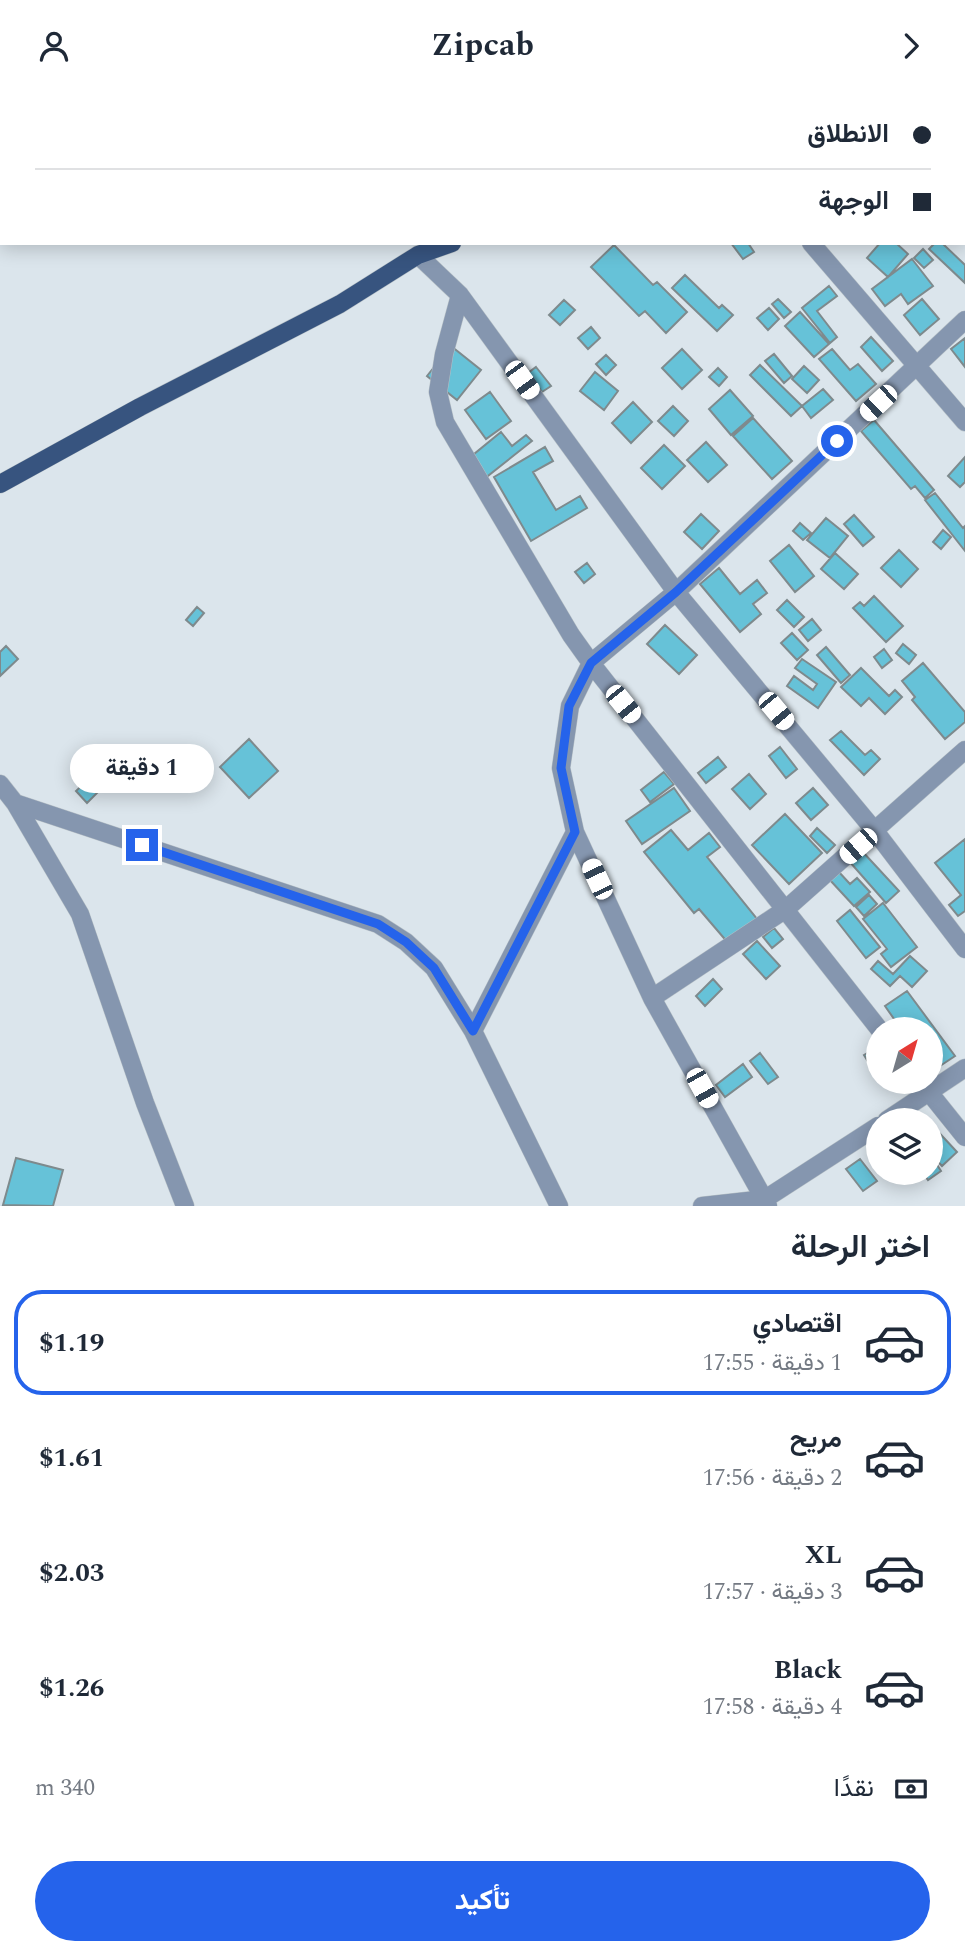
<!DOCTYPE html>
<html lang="ar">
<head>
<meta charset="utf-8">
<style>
	:root { --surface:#fff; --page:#f2f2f3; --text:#1f2937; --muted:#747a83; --line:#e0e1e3; --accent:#2563eb }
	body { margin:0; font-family:Spectral,Vazirmatn,serif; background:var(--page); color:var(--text); direction:rtl; height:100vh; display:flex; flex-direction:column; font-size:26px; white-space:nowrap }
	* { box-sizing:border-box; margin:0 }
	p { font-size:23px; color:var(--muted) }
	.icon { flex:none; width:38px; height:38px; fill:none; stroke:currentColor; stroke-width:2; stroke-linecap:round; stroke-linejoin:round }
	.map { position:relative; height:1115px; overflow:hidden; direction:ltr }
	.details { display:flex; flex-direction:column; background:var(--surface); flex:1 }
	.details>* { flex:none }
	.banner { position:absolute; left:0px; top:0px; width:966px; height:154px; box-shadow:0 4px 18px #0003; direction:rtl; display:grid; align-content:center; height:154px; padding:0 35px; background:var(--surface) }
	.needle { width:46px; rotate:37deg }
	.tools { position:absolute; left:866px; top:926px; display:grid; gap:14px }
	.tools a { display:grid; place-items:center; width:77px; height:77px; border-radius:50%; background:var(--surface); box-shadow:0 4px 18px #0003; font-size:35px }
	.end { position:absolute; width:32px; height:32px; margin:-16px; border:9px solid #2563eb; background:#fff; box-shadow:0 0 0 4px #fff }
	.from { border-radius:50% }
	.bubble { position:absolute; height:49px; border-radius:24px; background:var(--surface); box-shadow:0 4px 18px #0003; font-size:23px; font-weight:700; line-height:49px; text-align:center; direction:rtl }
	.car { position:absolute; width:21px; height:42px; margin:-21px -10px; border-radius:9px; box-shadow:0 0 5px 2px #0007; background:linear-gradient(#fff 24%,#345 0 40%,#fff 0 76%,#345 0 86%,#fff 0) }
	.banner b { display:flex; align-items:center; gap:24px; height:66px; font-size:26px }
	.banner b+b { border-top:2px solid var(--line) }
	.banner i { width:18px; height:18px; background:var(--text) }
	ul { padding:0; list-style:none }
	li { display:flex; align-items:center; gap:21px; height:105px; margin:0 14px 10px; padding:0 21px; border:4px solid transparent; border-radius:28px }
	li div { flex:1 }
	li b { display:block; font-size:26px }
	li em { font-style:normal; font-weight:700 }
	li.active { border-color:var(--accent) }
	li>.icon { width:63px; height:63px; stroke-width:1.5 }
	h2 { padding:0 35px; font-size:32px; line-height:84px }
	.pay { display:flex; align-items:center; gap:18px; height:77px; padding:0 35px; font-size:26px }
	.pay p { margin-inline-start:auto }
	.button { display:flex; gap:14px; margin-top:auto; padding:14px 35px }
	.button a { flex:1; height:80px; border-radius:42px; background:var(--accent); color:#fff; font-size:28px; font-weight:700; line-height:80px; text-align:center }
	header { display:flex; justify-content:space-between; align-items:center; height:91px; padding:0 35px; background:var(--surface); font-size:32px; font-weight:700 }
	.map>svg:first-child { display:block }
	.building { fill:#66c2d8; stroke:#7e8a8d; stroke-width:2 }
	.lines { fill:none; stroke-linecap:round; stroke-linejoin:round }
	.minor-casing { stroke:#b7c0c6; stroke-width:19 }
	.major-casing { stroke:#b7c0c6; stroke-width:19 }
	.minor { stroke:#8596af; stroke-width:18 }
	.major { stroke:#37547f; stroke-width:18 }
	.route { stroke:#2563eb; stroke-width:9 }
</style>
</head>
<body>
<header><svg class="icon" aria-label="forward" viewBox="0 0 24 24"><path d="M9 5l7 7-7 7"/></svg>Zipcab<svg class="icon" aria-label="person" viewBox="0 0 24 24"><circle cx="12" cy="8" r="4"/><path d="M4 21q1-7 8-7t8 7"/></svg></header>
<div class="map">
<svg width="965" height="1115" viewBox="0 0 965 1115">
	<rect width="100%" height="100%" fill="#dbe5ec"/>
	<path class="building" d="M 731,152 L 748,152 L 754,161 L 743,168 Z
		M 880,152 L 896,152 L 908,163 L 888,186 L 867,167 Z
		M 935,152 L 942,152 L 965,174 L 965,192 L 929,158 Z
		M 614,154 L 653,194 L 657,191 L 687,221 L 666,242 L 645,220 L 639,225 L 591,176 Z
		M 923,158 L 933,169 L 924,177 L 914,167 Z
		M 912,168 L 933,195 L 908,213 L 901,203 L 885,215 L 872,198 Z
		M 685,184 L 719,217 L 722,214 L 733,224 L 717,240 L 672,197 Z
		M 829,195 L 837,205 L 817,220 L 837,246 L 830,252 L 802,217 Z
		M 778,208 L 791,221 L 784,227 L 772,213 Z
		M 922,208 L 939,228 L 920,244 L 904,224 Z
		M 564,209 L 575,219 L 560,234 L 549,224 Z
		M 769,217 L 779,228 L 768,239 L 757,227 Z
		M 800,221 L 829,253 L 814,266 L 785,235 Z
		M 591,236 L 600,247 L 588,258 L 578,247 Z
		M 871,246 L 893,270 L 882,280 L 861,256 Z
		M 965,247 L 965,276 L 951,258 Z
		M 451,255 L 481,279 L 457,309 L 427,285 Z
		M 682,258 L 702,279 L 682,298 L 662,277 Z
		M 832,258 L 850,279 L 858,273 L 876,293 L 856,310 L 819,268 Z
		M 774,263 L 792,285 L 784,292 L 765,270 Z
		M 606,264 L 616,274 L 606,284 L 596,273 Z
		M 760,274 L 802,315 L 791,325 L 750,284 Z
		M 804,275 L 819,289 L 807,302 L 792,288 Z
		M 536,276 L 551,295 L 542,301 L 528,282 Z
		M 718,277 L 727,286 L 719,295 L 709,286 Z
		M 595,281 L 618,300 L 604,319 L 580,300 Z
		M 823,298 L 833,309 L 811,327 L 802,315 Z
		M 730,299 L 753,325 L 731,344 L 709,318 Z
		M 490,301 L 511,330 L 486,348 L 465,319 Z
		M 633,311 L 652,331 L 631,352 L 612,332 Z
		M 673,315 L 688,330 L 674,345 L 658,330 Z
		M 753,327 L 792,370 L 772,388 L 733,345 Z
		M 874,329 L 934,399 L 925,407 L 915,395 L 911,398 L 861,340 Z
		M 501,341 L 512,355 L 526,344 L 532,350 L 484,388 L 468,368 Z
		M 706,351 L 727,374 L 708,391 L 687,369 Z
		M 664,354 L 685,375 L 662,398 L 641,377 Z
		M 545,356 L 553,370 L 533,381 L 556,419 L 580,405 L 587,417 L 531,450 L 494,386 Z
		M 965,366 L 965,391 L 960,396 L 948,385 Z
		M 935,402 L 963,437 L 965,435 L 965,460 L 925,409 Z
		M 701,423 L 719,440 L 702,458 L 684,441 Z
		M 854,424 L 874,446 L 863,455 L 844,433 Z
		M 826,427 L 848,445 L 830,467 L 807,449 Z
		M 800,432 L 811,442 L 803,449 L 793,440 Z
		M 943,439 L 951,446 L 941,458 L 933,451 Z
		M 789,454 L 814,485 L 795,501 L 770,470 Z
		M 899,459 L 918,478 L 901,496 L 881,477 Z
		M 835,462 L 858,483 L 844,498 L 821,478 Z
		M 587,472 L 595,483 L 584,492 L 575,481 Z
		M 719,477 L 740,503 L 757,489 L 767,502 L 753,513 L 761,523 L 740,541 L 700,493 Z
		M 874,505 L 903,535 L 886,551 L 853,517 L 860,511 L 864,515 Z
		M 787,509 L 804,526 L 794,536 L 777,519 Z
		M 197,516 L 204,522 L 193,535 L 186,529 Z
		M 812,528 L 821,539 L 808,550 L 799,539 Z
		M 665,534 L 697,564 L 679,583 L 647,553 Z
		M 792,542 L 808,559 L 797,569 L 781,552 Z
		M 903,553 L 916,564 L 909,573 L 896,562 Z
		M 6,555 L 18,568 L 0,585 L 0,561 Z
		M 826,556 L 850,584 L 841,592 L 817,564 Z
		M 884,558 L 892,569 L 882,577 L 874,566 Z
		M 802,568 L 836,591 L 818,617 L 787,595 L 794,585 L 813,599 L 817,593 L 795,577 Z
		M 923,572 L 965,621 L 965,631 L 945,648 L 912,609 L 915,606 L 902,590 Z
		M 861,577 L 889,605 L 895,599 L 902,606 L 885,623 L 869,607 L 861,615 L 841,596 Z
		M 841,640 L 865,664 L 871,659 L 880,668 L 864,684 L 830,649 Z
		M 249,648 L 278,680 L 249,707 L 220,676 Z
		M 780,656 L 797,678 L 786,687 L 769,665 Z
		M 718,666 L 726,676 L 706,692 L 698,682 Z
		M 664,681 L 674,693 L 650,711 L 641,699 Z
		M 749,683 L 766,703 L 750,718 L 732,698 Z
		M 88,689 L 98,701 L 87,712 L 76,700 Z
		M 674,697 L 690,720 L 642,753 L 626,730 Z
		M 813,697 L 828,714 L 811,729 L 796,712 Z
		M 785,723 L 822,762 L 789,793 L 752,754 Z
		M 817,737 L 835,754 L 827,762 L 810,745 Z
		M 671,739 L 688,759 L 709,742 L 720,756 L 707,766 L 758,829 L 729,853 L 699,818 L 694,822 L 644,761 Z
		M 965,748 L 965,820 L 958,825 L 949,814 L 961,804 L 935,772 Z
		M 861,759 L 899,800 L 886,812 L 849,770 Z
		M 838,780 L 850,793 L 857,787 L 870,801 L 854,815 L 829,788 Z
		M 869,804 L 877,813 L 864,825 L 856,816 Z
		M 883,812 L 917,856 L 891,876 L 881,863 L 887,858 L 863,828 Z
		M 850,819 L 880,856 L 866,867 L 837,830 Z
		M 774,837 L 783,848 L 772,857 L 763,846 Z
		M 757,850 L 780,875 L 766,888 L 743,863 Z
		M 910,865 L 927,880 L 912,896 L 900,885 L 890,895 L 871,878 L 878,870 L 893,883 Z
		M 713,888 L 722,898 L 705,915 L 696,905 Z
		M 907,900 L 955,965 L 931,981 L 931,938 L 901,938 L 885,915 Z
		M 876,957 L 878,962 L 878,972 L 872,977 L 864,964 Z
		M 760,962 L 778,986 L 768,993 L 750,970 Z
		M 743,973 L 752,986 L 725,1006 L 716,994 Z
		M 931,1033 L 957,1061 L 942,1075 L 931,1063 Z
		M 932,1066 L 941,1080 L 928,1089 L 923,1082 L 931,1082 Z
		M 16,1067 L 63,1079 L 53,1115 L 3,1114 Z
		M 860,1068 L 877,1090 L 863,1100 L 846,1078 Z"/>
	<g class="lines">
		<g class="minor-casing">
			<path id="minor" d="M 378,0 L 379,2
				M 897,0 L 899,2
				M 448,2 L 449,0
				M 964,78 L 965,79
				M 811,152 L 965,331
				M 418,164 L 460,204 L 676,501 L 875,740 L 965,858
				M 460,204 L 444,263 L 438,301 L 445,331 L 571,544 L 591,572 L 879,938
				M 0,693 L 15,712 L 80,823 L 145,1012 L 185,1115
				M 15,712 L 378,833 L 406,851 L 434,877 L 473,940 L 559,1115
				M 652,907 L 786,818 L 965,659
				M 473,940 L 575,741
				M 920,990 L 965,1046
				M 887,1029 L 965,977
				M 702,1115 L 765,1108 L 878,1035
				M 768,1115 L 652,907 L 575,741 L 561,677 L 570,615 L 591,572 L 676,501 L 965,229"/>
		</g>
		<g class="major-casing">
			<path id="major" d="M 702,2 L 704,0
				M 0,393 L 140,316 L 340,213 L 418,164 L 452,152"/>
		</g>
		<use href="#minor" class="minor"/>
		<use href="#major" class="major"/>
	</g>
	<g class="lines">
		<path class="route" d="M 142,754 L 378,833 L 406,851 L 434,877 L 473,940 L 575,741 L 561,677 L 569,615 L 591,572 L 676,501 L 837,350"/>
	</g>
</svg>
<div class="tools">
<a><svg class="needle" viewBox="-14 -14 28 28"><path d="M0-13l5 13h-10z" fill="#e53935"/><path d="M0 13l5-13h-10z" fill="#747a83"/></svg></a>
<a><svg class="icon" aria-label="layers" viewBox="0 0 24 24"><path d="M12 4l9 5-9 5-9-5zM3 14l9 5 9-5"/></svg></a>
</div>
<i class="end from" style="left:837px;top:350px"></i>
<i class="end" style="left:142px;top:754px"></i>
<div class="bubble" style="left:70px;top:653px;width:144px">1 دقيقة</div>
<i class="car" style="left:522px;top:289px;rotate:144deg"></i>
<i class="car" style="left:878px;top:312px;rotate:227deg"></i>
<i class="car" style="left:623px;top:613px;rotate:141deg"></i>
<i class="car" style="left:776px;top:620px;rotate:140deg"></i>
<i class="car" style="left:858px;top:755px;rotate:229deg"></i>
<i class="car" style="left:597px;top:788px;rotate:335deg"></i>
<i class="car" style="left:702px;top:997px;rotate:151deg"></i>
<div class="banner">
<b><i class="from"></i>الانطلاق</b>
<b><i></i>الوجهة</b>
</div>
</div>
<section class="details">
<h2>اختر الرحلة</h2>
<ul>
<li class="active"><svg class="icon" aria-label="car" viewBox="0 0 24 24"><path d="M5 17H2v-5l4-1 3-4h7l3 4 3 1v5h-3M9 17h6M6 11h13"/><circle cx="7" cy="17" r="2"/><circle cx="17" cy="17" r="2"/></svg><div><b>اقتصادي</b><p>1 دقيقة · 17:55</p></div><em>$1.19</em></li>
<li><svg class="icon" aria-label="car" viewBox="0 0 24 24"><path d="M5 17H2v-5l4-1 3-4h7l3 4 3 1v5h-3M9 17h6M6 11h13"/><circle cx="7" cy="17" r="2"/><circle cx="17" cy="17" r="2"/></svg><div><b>مريح</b><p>2 دقيقة · 17:56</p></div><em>$1.61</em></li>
<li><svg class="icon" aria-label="car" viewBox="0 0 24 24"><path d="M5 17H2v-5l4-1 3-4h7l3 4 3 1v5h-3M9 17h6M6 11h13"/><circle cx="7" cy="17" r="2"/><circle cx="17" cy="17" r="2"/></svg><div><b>XL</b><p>3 دقيقة · 17:57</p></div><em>$2.03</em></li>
<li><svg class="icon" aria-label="car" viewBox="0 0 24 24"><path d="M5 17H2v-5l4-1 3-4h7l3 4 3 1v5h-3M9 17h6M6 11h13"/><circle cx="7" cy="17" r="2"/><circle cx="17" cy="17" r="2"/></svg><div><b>Black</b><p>4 دقيقة · 17:58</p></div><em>$1.26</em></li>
</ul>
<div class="pay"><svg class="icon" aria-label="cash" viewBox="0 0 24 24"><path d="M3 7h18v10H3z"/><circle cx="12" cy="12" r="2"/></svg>نقدًا<p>340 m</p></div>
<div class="button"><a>تأكيد</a></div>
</section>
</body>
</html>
